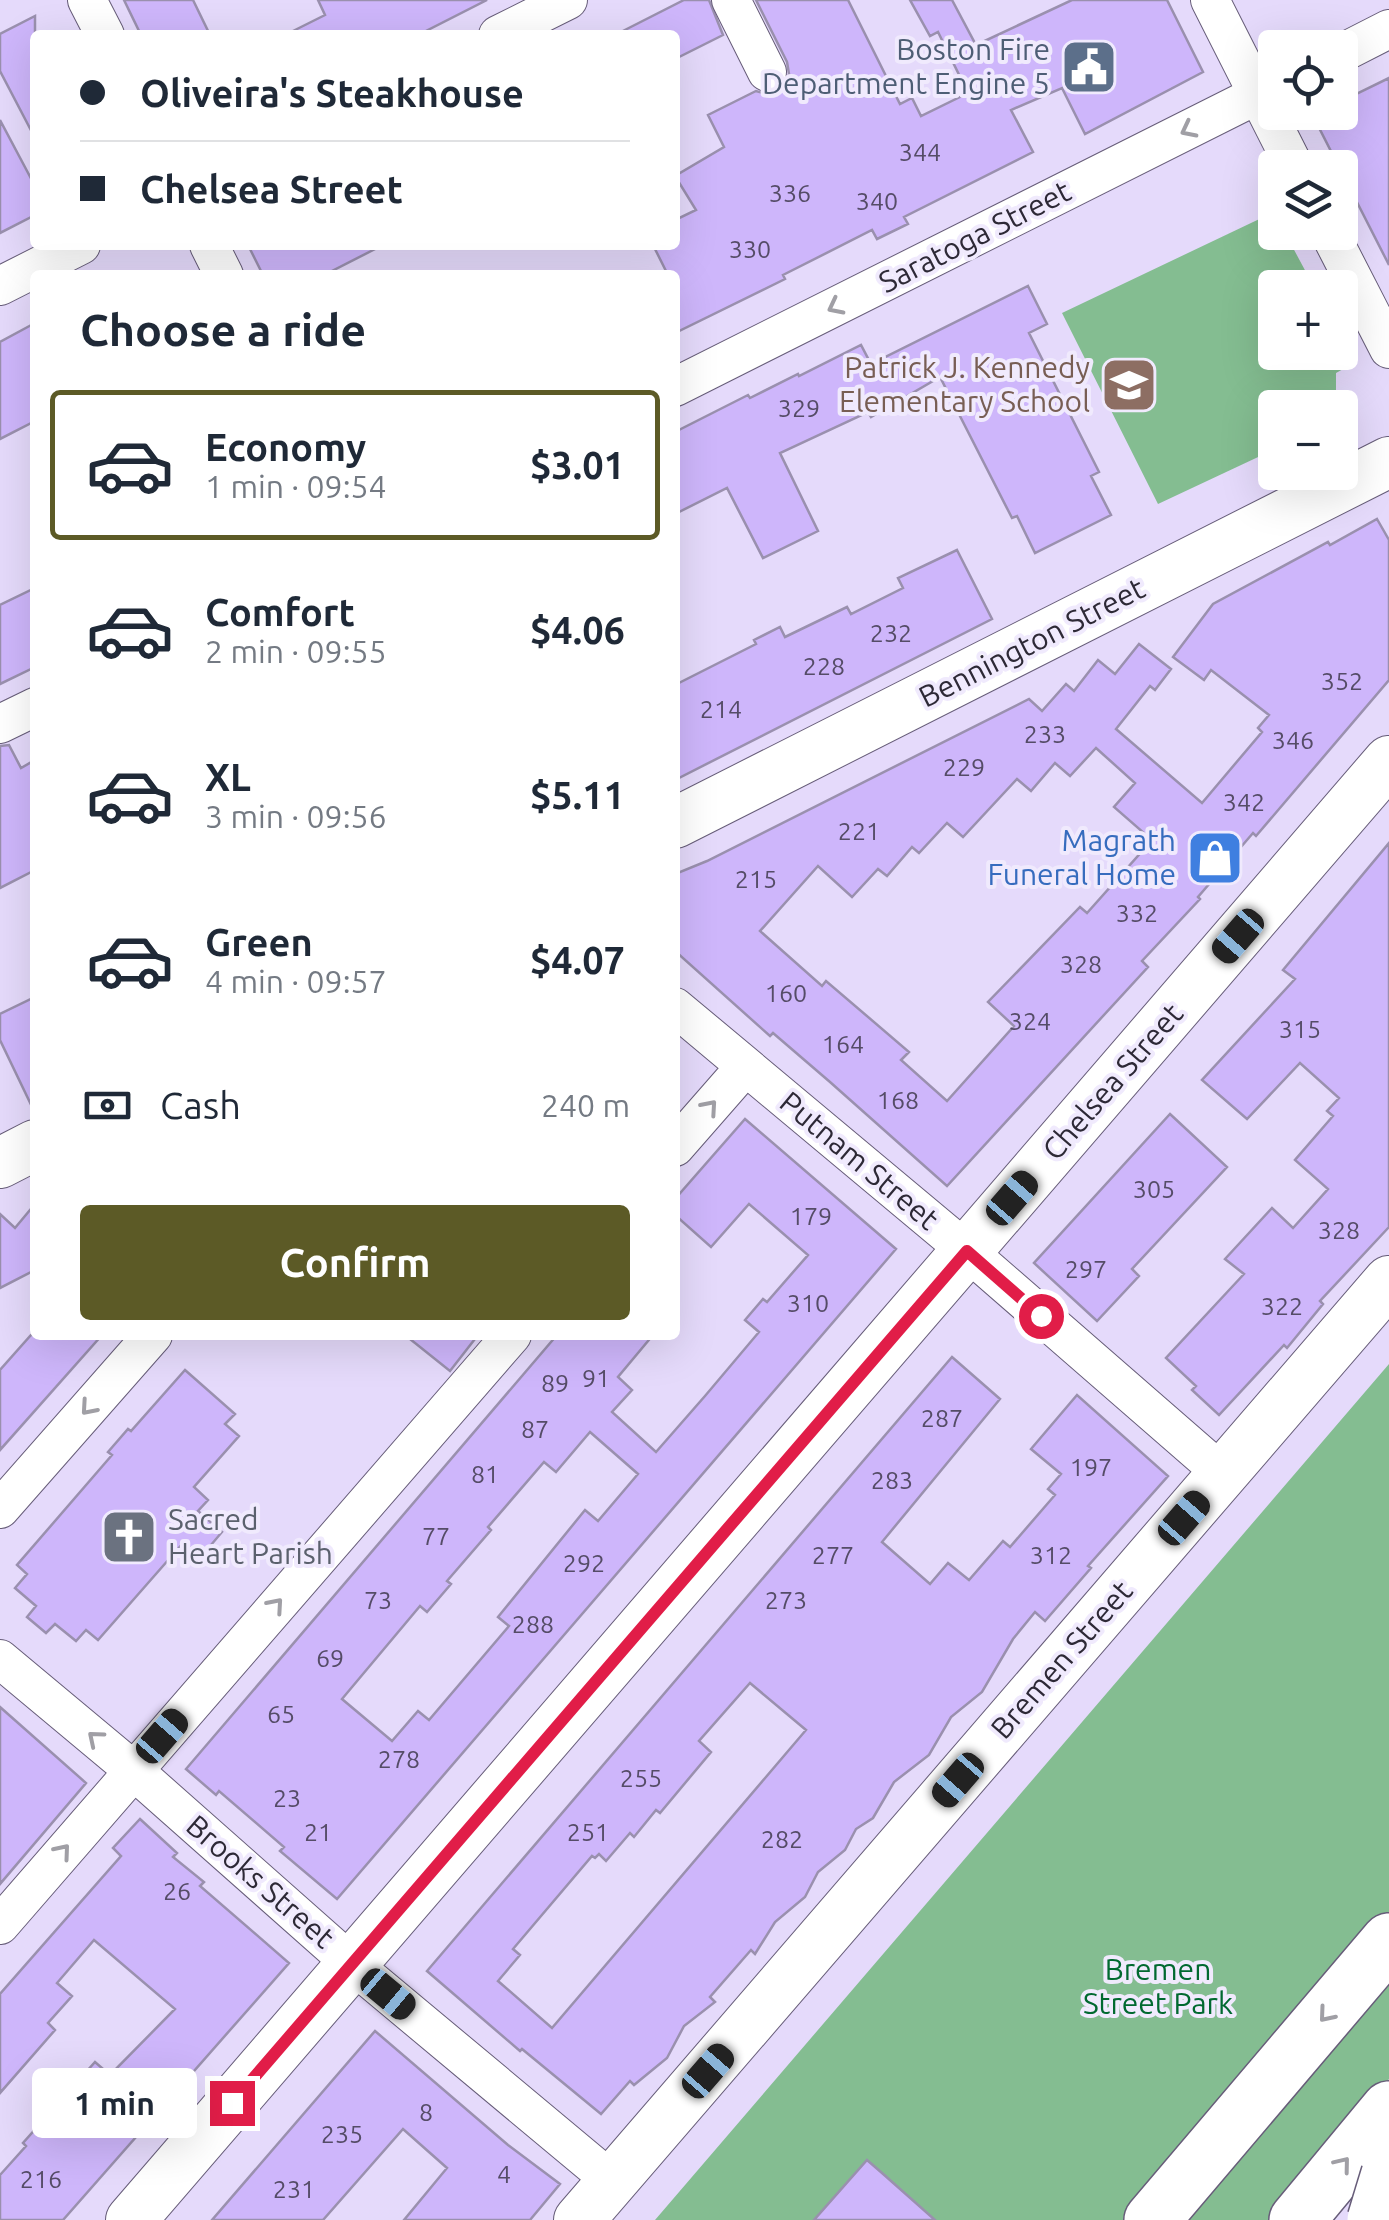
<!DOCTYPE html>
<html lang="en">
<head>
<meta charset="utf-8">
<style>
	:root { --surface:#fff; --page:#f6f6f7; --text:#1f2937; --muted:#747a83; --line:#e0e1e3; --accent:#5c5a26 }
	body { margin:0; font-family:Ubuntu,sans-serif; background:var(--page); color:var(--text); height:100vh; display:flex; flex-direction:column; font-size:38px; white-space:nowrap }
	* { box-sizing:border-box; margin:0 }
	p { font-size:32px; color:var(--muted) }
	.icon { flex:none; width:55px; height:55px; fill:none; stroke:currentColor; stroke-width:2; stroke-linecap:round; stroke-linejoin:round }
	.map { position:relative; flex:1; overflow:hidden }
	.panel { position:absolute; left:30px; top:270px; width:650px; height:1070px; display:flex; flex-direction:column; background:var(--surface); border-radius:10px; box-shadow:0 10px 40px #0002 }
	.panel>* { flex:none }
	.banner { position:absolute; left:30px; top:30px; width:650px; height:220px; border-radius:10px; box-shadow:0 10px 40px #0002; display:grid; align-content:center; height:220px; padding:0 50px; background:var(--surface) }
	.controls { position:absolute; left:1258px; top:30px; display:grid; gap:20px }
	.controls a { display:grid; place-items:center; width:100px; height:100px; border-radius:10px; background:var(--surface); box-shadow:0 10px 40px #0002; font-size:50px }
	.end { position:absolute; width:45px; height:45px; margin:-22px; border:12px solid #e11d48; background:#fff; box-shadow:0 0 0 5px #fff }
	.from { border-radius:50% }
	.bubble { position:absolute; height:70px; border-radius:10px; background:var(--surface); box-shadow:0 10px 40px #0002; font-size:32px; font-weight:700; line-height:70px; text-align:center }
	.car { position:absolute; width:30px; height:60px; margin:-30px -15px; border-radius:12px; box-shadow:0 0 8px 2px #0007; background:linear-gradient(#222 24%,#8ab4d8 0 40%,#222 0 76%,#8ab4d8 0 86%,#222 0) }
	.banner b { display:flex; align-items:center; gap:35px; height:95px; font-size:38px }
	.banner b+b { border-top:2px solid var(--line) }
	.banner i { width:25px; height:25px; background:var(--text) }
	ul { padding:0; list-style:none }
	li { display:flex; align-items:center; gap:30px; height:150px; margin:0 20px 15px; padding:0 30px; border:5px solid transparent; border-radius:10px }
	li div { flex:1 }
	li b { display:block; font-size:38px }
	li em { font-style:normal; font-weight:700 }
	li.current { border-color:var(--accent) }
	li>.icon { width:90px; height:90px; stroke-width:1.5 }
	h2 { padding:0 50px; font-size:45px; line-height:120px }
	.pay { display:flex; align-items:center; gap:25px; height:110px; padding:0 50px; font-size:38px }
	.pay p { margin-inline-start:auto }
	.action { display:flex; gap:20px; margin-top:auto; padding:20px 50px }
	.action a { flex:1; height:115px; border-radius:10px; background:var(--accent); color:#fff; font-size:40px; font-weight:700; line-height:115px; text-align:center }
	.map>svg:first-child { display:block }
	.green { fill:#84bd91 }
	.building { fill:#ceb6fb; stroke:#9a90ae; stroke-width:2.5; fill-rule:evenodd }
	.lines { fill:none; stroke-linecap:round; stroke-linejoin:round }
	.minor-casing { stroke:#675d79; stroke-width:40 }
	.major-casing { stroke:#675d79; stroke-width:52 }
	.highway-casing { stroke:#675d79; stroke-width:58 }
	.minor { stroke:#fff; stroke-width:38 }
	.major { stroke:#fff; stroke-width:50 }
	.highway { stroke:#fff; stroke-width:55 }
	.highway-bridge-casing { stroke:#675d79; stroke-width:58; stroke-linecap:butt }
	.highway-bridge { stroke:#fff; stroke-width:55 }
	.oneway { stroke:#a09fa5 }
	.route { stroke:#e11d48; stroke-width:12 }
	.labels { text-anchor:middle; stroke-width:8; stroke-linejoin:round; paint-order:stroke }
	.number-label { font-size:25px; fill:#554c67 }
	.service-label { font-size:30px; fill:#4e5e75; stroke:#f0eafd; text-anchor:end }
	.street-label { font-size:30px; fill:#2d2936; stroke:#f0eafd }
	.education-label { font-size:30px; fill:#785e54; stroke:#f0eafd; text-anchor:end }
	.shop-label { font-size:30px; fill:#366cbe; stroke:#f0eafd; text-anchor:end }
	.worship-label { font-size:30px; fill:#5b616d; stroke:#f0eafd; text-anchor:start }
	.park-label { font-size:30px; fill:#016930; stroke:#f0eafd }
</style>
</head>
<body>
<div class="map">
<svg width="1389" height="2220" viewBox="0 0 1389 2220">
	<rect width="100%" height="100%" fill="#e5dafb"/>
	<path class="green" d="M 1274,212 L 1275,232 L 1285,233 L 1314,287 L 1275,288 L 1275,352 L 1340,352 L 1340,336 L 1354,363 L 1336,373 L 1336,398 L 1332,407 L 1275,408 L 1275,449 L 1158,504 L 1062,313 Z
		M 1389,1364 L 1389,2079 L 1273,2220 L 655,2220 Z"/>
	<path class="building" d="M 124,0 L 193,0 L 210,35 L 141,35 Z
		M 318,0 L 487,0 L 418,35 L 285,35 L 325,15 Z
		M 684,0 L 709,0 L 723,35 L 675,59 L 675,35 L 615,35 Z
		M 756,0 L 848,0 L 900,104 L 912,98 L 921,116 L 968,93 L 938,32 L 930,36 L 910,0 L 952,0 L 976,45 L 1072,0 L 1167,0 L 1203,72 L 1085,134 L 1062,88 L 1011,110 L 1033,152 L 904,217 L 908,224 L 877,239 L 872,230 L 783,275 L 785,279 L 675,333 L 675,275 L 668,275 L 653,245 L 675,245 L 675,220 L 696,210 L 675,176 L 724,147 L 708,115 L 756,91 L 767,94 L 778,92 L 786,84 L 789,74 L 787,62 Z
		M 35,16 L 35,138 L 0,71 L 0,34 Z
		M 1389,78 L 1389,265 L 1311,112 L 1340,112 L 1340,102 Z
		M 0,120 L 35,186 L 35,215 L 0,233 Z
		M 248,245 L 383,245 L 324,275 L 263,275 Z
		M 1028,286 L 1047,324 L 1029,333 L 1099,472 L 1091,476 L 1111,515 L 1035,553 L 1017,516 L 1012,518 L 940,377 L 871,417 L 868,412 L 780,453 L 818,531 L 763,558 L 727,488 L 675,514 L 675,432 L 748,395 L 750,398 L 798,374 L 799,376 L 861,345 L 871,364 Z
		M 35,323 L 35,421 L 0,439 L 0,342 Z
		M 1377,519 L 1389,540 L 1389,680 L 1256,836 L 1253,833 L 1198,897 L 1200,899 L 1142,961 L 1148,967 L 947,1186 L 830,1082 L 773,1033 L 770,1036 L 675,951 L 675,874 L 707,861 L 1029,699 L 1042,711 L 1066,684 L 1074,691 L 1098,660 L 1115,674 L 1139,644 L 1171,669 L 1155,690 L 1150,686 L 1116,729 L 1202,803 L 1262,732 L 1258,728 L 1269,715 L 1211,670 L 1204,680 L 1173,657 L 1213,604 L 1328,542 L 1330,545 ZM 1096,748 L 1135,783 L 1114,807 L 1152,840 L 1087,913 L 1080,907 L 988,1002 L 1014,1026 L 947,1101 L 901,1060 L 909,1052 L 826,981 L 822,986 L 760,931 L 818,866 L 852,897 L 878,869 L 887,876 L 912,847 L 919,853 L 947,823 L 963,837 L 1017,779 L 1031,791 L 1055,763 L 1070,776 Z
		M 957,550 L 992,619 L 675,780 L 675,685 L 756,644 L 754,640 L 780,627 L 785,637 L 847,607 L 851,614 L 903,588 L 898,578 Z
		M 35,588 L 35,667 L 0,684 L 0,605 Z
		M 9,745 L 21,768 L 35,760 L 35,870 L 0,888 L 0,746 Z
		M 1389,843 L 1389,1227 L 1320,1301 L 1323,1304 L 1287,1348 L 1284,1345 L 1219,1415 L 1192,1390 L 1196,1386 L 1166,1358 L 1244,1274 L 1225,1259 L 1272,1208 L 1293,1228 L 1328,1189 L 1295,1160 L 1333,1116 L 1327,1111 L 1339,1098 L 1300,1063 L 1247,1119 L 1202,1080 L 1295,979 L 1283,970 Z
		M 35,997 L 35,1113 L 0,1040 L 0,1014 Z
		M 1170,1114 L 1227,1167 L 1132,1269 L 1139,1276 L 1097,1321 L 1034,1263 Z
		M 745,1119 L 896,1249 L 337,1899 L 280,1851 L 284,1847 L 219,1791 L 216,1795 L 186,1769 L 557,1335 L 653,1335 L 618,1377 L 632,1390 L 612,1412 L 656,1452 L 705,1396 L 759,1332 L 745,1320 L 763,1299 L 767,1302 L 808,1255 L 749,1204 L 711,1247 L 675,1215 L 675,1199 ZM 590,1432 L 638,1474 L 598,1521 L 585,1510 L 498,1617 L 509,1626 L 429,1720 L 418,1711 L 392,1741 L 342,1699 L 420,1606 L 427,1612 L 451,1584 L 447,1581 L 491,1530 L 488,1527 L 544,1462 L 556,1472 Z
		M 35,1204 L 35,1270 L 0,1288 L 0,1214 L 15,1228 Z
		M 31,1335 L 102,1335 L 0,1450 L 0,1370 Z
		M 405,1335 L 478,1335 L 450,1371 Z
		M 952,1357 L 1000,1399 L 882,1542 L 930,1584 L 948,1563 L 969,1580 L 1003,1541 L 1010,1547 L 1055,1495 L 1048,1489 L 1061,1474 L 1031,1449 L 1077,1395 L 1168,1476 L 1088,1566 L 1091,1568 L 1045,1621 L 1035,1612 L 1013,1639 L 982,1692 L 951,1717 L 929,1755 L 894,1782 L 873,1818 L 856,1829 L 845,1850 L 818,1872 L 805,1897 L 775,1922 L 755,1954 L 751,1950 L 710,1997 L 715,2002 L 684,2026 L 667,2058 L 634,2085 L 630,2081 L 601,2114 L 522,2049 L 520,2051 L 427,1971 ZM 750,1683 L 806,1730 L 552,2028 L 498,1981 L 520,1955 L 513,1949 L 592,1856 L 595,1858 L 599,1854 L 606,1861 L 630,1833 L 634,1837 L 656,1810 L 660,1813 L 711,1752 L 699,1741 Z
		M 185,1370 L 235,1414 L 225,1424 L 239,1436 L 194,1487 L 208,1500 L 198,1511 L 222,1532 L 200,1558 L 184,1542 L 98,1640 L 86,1630 L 76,1641 L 55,1624 L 46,1633 L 27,1617 L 36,1606 L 15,1588 L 27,1574 L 17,1565 L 112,1455 L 108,1452 L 128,1429 L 131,1431 Z
		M 0,1707 L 86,1783 L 0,1884 Z
		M 140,1819 L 177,1853 L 173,1857 L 204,1882 L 200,1886 L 289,1963 L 63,2220 L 0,2220 L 0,2175 L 26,2146 L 23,2143 L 95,2062 L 110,2075 L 175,2009 L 94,1940 L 57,1983 L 72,1996 L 48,2023 L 55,2030 L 0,2093 L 0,1994 L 121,1856 L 113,1848 Z
		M 375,2031 L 508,2145 L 560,2184 L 530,2220 L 404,2220 L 447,2168 L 403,2129 L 323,2220 L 212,2220 Z
		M 867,2160 L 882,2173 L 935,2220 L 814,2220 Z"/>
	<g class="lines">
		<g class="minor-casing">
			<path id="minor" d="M 87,0 L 105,35
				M 731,0 L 767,72
				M 1210,0 L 1295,168
				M 498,35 L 568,0
				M 1340,54 L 1389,29
				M 1329,232 L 1389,349
				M 209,245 L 224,275
				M 0,286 L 81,245
				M 675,387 L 1275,86
				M 0,724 L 35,707
				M 675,1007 L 967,1251 L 1223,1474
				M 675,1147 L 745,1067
				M 0,1509 L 153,1335
				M 0,1659 L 133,1770 L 352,1964 L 612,2181
				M 0,1925 L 512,1335"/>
		</g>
		<g class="major-casing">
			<path id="major" d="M 675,823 L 1389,462
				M 0,1163 L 35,1145
				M 131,2220 L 1389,761
				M 579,2220 L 1389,1281"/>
		</g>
		<g class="highway-casing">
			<path id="highway" d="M 1152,2220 L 1389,1941
				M 1297,2220 L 1389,2109"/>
		</g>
		<use href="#minor" class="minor"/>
		<use href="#major" class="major"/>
		<use href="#highway" class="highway"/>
		<g class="highway-bridge-casing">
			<path id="highway-bridge" d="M 1375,2220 L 1389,2174"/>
		</g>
		<use href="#highway-bridge" class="highway-bridge"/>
	</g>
	<defs><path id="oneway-chevron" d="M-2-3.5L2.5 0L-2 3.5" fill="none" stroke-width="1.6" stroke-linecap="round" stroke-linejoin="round" transform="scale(2.5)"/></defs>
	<g class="oneway">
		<use href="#oneway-chevron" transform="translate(1188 130) rotate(153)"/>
		<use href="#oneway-chevron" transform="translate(835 307) rotate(153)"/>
		<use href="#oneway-chevron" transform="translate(710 1107) rotate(-49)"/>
		<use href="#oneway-chevron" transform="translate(88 1408) rotate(131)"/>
		<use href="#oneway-chevron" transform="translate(276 1605) rotate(-49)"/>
		<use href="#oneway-chevron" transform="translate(95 1738) rotate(-140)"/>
		<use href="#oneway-chevron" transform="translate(63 1851) rotate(-50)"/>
		<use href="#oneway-chevron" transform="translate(1326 2015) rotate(130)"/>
		<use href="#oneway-chevron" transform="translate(1343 2164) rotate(-51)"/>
	</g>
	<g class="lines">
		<path class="route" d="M 232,2103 L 967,1251 L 1041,1316"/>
	</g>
	<defs>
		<g id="civic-square" transform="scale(2.875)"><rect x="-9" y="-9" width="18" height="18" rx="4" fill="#5c6f8a" stroke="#f0eafd"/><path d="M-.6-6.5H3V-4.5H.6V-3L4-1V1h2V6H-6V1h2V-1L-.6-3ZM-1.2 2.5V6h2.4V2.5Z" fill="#fff"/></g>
		<g id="school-square" transform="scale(2.875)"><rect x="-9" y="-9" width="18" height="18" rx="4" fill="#8d6e63" stroke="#f0eafd"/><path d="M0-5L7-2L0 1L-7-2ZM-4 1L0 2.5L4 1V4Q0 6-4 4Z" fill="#fff"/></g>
		<g id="shop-square" transform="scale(2.875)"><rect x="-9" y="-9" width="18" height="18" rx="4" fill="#3f7fe0" stroke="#f0eafd"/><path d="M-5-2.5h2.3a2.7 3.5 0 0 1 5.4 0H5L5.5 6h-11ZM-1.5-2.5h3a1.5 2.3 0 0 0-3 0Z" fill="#fff"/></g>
		<g id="church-square" transform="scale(2.875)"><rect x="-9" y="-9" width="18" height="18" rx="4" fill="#6b7280" stroke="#f0eafd"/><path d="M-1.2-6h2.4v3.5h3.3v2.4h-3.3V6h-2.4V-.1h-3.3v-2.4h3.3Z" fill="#fff"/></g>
	</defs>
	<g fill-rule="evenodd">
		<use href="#civic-square" x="1089" y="67"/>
		<use href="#school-square" x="1129" y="385"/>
		<use href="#shop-square" x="1215" y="858"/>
		<use href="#church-square" x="129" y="1537"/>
	</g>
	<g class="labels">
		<g class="number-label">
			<text x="920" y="161">344</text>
			<text x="790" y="202">336</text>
			<text x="877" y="210">340</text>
			<text x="750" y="258">330</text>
			<text x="799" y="417">329</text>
			<text x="891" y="642">232</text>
			<text x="824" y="675">228</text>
			<text x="1342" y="690">352</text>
			<text x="721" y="718">214</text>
			<text x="1045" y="743">233</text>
			<text x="1293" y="749">346</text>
			<text x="964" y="776">229</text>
			<text x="1244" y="811">342</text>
			<text x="859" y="840">221</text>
			<text x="756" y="888">215</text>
			<text x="1137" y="922">332</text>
			<text x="1081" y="973">328</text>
			<text x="786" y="1002">160</text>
			<text x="1030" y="1030">324</text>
			<text x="1300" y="1038">315</text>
			<text x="843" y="1053">164</text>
			<text x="898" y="1109">168</text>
			<text x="1154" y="1198">305</text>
			<text x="811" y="1225">179</text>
			<text x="1339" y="1239">328</text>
			<text x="1086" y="1278">297</text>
			<text x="808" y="1312">310</text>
			<text x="1282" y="1315">322</text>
			<text x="596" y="1387">91</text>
			<text x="555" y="1392">89</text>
			<text x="942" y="1427">287</text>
			<text x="535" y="1438">87</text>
			<text x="1091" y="1476">197</text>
			<text x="485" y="1483">81</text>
			<text x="892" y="1489">283</text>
			<text x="436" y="1545">77</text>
			<text x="833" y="1564">277</text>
			<text x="1051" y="1564">312</text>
			<text x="584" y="1572">292</text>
			<text x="378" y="1609">73</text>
			<text x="786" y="1609">273</text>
			<text x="533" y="1633">288</text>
			<text x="330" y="1667">69</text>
			<text x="281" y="1723">65</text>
			<text x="399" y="1768">278</text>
			<text x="641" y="1787">255</text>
			<text x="287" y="1807">23</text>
			<text x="318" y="1841">21</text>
			<text x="588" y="1841">251</text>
			<text x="782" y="1848">282</text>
			<text x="177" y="1900">26</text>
			<text x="426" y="2121">8</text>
			<text x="342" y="2143">235</text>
			<text x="504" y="2183">4</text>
			<text x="41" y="2188">216</text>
			<text x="294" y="2198">231</text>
		</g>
		<g class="service-label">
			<text x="1050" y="60">Boston Fire<tspan x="1050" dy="34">Department Engine 5</tspan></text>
		</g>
		<g class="street-label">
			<text transform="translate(975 237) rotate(-27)" y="10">Saratoga Street</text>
			<text transform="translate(1032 643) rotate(-27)" y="10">Bennington Street</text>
			<text transform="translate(1113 1082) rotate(-49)" y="10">Chelsea Street</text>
			<text transform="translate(859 1161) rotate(40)" y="10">Putnam Street</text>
			<text transform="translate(1062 1660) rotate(-49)" y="10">Bremen Street</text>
			<text transform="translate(260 1882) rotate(41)" y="10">Brooks Street</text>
		</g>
		<g class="education-label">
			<text x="1090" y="378">Patrick J. Kennedy<tspan x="1090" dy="34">Elementary School</tspan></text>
		</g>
		<g class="shop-label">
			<text x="1176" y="851">Magrath<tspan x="1176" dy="34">Funeral Home</tspan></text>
		</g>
		<g class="worship-label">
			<text x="168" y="1530">Sacred<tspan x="168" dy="34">Heart Parish</tspan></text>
		</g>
		<g class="park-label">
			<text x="1158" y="1980">Bremen<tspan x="1158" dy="34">Street Park</tspan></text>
		</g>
	</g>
</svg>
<div class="controls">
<a><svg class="icon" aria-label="locate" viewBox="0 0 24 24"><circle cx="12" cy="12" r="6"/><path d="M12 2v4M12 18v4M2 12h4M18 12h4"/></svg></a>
<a><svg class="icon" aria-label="layers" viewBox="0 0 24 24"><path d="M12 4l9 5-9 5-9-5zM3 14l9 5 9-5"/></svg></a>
<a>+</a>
<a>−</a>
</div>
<i class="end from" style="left:1041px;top:1316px"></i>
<i class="end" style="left:232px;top:2103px"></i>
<div class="bubble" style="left:32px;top:2068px;width:165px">1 min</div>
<i class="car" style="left:1238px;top:936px;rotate:221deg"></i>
<i class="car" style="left:1012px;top:1198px;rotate:41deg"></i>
<i class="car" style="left:1184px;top:1518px;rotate:41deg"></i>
<i class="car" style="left:162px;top:1736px;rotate:41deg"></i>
<i class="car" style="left:958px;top:1780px;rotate:221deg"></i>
<i class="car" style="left:388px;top:1994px;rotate:130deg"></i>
<i class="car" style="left:708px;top:2071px;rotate:41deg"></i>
<div class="banner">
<b><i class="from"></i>Oliveira's Steakhouse</b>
<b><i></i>Chelsea Street</b>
</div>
<section class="panel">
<h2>Choose a ride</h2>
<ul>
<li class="current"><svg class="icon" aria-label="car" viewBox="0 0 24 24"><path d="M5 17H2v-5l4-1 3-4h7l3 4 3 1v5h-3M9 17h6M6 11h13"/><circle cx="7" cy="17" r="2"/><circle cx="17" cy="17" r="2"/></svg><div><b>Economy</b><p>1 min · 09:54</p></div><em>$3.01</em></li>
<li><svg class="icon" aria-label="car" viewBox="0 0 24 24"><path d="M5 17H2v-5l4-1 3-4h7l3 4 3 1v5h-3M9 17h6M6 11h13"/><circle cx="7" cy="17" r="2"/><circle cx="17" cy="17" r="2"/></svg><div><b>Comfort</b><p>2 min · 09:55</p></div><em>$4.06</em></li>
<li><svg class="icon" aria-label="car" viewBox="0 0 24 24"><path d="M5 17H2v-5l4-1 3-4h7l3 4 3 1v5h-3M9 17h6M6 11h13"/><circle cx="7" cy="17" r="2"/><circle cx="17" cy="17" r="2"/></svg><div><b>XL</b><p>3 min · 09:56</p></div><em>$5.11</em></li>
<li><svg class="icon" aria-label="car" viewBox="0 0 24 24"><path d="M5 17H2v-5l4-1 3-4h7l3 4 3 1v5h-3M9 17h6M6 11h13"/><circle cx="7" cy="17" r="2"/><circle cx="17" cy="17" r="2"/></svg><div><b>Green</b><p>4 min · 09:57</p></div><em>$4.07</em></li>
</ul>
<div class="pay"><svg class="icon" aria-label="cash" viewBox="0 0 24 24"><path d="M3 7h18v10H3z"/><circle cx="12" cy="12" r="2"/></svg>Cash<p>240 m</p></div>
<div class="action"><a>Confirm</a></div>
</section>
</div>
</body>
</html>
